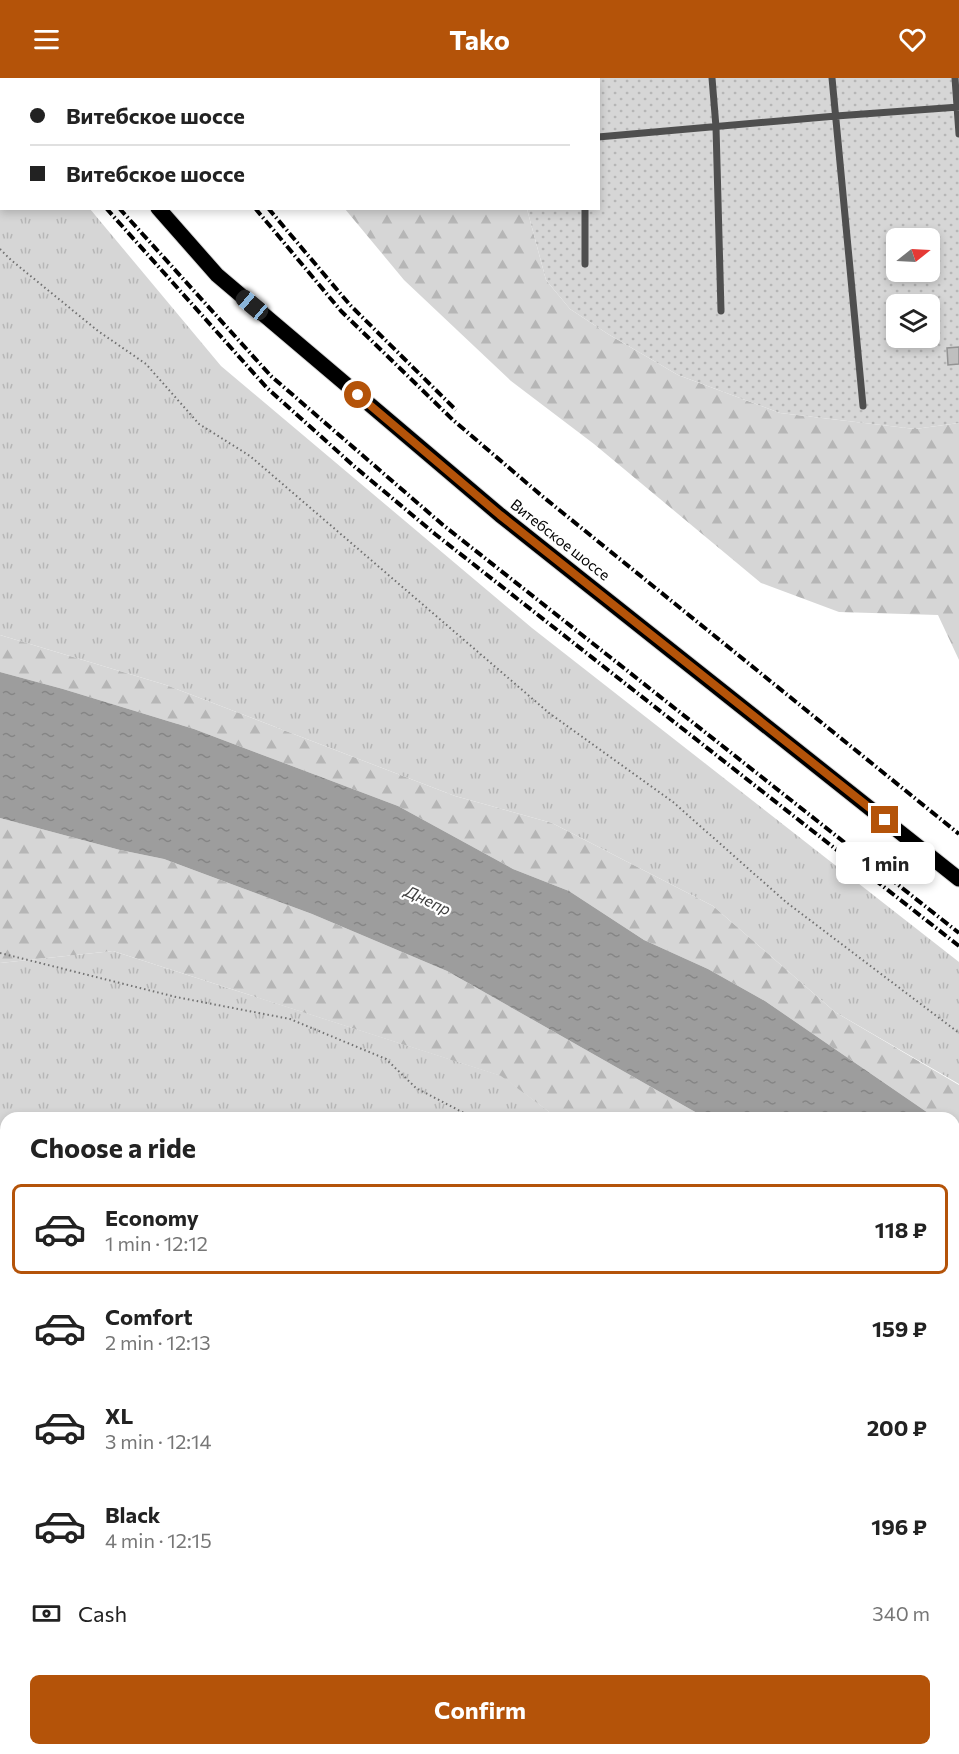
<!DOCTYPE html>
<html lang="en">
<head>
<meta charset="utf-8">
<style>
	:root { --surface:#fff; --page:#f2f2f2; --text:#222; --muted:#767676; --line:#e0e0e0; --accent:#b45309 }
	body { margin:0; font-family:Commissioner,sans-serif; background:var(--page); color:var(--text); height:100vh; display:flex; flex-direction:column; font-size:22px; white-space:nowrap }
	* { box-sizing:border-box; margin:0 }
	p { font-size:20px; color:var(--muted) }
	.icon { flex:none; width:33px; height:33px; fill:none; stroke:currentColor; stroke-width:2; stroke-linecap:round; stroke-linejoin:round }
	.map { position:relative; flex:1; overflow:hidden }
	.side { position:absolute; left:0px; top:1034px; width:960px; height:644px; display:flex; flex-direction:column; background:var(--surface); border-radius:18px 18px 0 0; box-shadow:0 3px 9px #0003 }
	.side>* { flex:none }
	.banner { position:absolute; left:0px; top:0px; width:600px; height:132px; box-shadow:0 3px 9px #0003; display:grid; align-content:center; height:132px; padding:0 30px; background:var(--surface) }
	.needle { width:39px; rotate:72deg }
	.tools { position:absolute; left:886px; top:150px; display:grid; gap:12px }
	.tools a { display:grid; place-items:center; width:54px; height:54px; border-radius:9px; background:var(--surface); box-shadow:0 3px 9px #0003; font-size:30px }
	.end { position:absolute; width:27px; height:27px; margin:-14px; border:8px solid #b45309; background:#fff; box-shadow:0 0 0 3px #fff }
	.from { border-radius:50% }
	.bubble { position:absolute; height:42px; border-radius:9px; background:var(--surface); box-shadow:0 3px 9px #0003; font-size:20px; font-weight:700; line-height:42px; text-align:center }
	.car { position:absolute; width:18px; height:36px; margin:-18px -9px; border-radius:8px; box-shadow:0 0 4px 2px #0007; background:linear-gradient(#222 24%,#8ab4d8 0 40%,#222 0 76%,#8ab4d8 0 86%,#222 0) }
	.banner b { display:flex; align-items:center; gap:21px; height:57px; font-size:22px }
	.banner b+b { border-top:2px solid var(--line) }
	.banner i { width:15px; height:15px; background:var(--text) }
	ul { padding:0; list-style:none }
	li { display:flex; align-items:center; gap:18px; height:90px; margin:0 12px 9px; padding:0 18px; border:3px solid transparent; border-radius:9px }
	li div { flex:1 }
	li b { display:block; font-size:22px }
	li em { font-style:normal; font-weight:700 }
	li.current { border-color:var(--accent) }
	li>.icon { width:54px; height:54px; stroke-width:1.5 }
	h2 { padding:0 30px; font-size:27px; line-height:72px }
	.pay { display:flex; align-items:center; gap:15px; height:66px; padding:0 30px; font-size:22px }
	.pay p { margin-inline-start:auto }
	.primary-button { display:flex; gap:12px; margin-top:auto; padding:12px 30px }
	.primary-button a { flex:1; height:69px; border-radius:9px; background:var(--accent); color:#fff; font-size:24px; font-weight:700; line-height:69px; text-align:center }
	header { display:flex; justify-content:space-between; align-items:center; height:78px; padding:0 30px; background:var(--accent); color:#fff; font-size:27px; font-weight:700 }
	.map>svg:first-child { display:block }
	.grass { fill:url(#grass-tufts) }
	.forest { fill:url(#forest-firs) }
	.garden { fill:url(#garden-dots); fill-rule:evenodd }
	.water { fill:url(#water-ripples) }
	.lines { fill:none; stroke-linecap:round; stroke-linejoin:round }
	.stream { stroke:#9d9d9d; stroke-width:4 }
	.building { fill:#bfbfbf; stroke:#939393; stroke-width:1.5 }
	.primary-casing { stroke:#dbdbdb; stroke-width:17 }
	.path { stroke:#717171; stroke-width:2; stroke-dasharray:1.5 3; stroke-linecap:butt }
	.service { stroke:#4f4f4f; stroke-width:7 }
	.minor { stroke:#4f4f4f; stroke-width:12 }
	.primary { stroke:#000; stroke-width:15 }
	.rail { stroke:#000; stroke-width:4; stroke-dasharray:9 3 1.5 3; stroke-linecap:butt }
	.route { stroke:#b45309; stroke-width:8 }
	.labels { text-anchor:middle; stroke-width:4.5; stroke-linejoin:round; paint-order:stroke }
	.street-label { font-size:15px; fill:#000; stroke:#fff }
	.water-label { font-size:16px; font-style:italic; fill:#3e3e3e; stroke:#fff }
</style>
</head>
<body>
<header><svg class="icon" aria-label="menu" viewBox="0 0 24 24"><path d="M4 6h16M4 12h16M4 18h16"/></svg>Tako<svg class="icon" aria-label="heart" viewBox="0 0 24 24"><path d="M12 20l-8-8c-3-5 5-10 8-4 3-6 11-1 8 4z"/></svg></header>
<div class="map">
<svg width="959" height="1676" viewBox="0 0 959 1676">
	<defs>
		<pattern id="grass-tufts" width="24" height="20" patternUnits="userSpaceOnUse" patternTransform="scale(1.5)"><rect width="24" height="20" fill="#d6d6d6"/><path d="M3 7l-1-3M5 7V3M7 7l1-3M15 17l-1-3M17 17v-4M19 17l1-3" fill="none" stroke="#b6b6b6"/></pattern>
		<pattern id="forest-firs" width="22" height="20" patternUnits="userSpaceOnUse" patternTransform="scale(1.5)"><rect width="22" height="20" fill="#d6d6d6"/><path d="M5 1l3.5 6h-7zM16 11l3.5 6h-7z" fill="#b6b6b6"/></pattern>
		<pattern id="garden-dots" width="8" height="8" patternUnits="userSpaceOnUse" patternTransform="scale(1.5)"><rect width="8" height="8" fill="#d6d6d6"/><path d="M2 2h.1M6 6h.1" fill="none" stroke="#b6b6b6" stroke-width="1.8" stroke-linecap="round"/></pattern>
		<pattern id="water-ripples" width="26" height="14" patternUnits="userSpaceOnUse" patternTransform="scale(1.5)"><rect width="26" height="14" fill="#9d9d9d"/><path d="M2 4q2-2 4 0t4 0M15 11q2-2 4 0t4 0" fill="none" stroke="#858585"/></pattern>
	</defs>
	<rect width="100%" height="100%" fill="#fff"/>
	<path class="grass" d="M 1,39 L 2,130 L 90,131 L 221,288 L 532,550 L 959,884 L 959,1006 L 835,934 L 713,828 L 552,745 L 455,718 L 166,607 L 0,557 L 0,40 Z
		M 113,873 L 502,998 L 556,1039 L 6,1040 L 6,1207 L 0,1206 L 0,885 Z
		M 0,1255 L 6,1256 L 6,1355 L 0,1349 Z
		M 954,1269 L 959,1272 L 959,1676 L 694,1676 L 691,1675 L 451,1676 L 443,1671 L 954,1671 Z"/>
	<path class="forest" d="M 229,0 L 400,0 L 402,1 L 231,2 Z
		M 345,131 L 527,131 L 546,202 L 570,231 L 608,256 L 678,297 L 780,335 L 915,351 L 959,345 L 959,582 L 938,537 L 839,534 L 761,505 L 594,366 L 511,303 L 404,202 Z
		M 0,557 L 166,607 L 455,718 L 552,745 L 713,828 L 835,934 L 959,1007 L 959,1057 L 954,1053 L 954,1040 L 934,1039 L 765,923 L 708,891 L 644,862 L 569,813 L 513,791 L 398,728 L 194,651 L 63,611 L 0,594 Z
		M 0,740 L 120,772 L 164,781 L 312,836 L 447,893 L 704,1039 L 556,1039 L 501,998 L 113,873 L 0,885 Z
		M 954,1203 L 959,1207 L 959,1272 L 954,1269 Z
		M 0,1206 L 6,1207 L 6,1256 L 0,1255 Z
		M 0,1349 L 6,1355 L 6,1397 L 0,1392 Z
		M 292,1671 L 443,1671 L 451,1676 L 297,1676 Z"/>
	<path class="garden" d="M 400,0 L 959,0 L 959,345 L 915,351 L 780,335 L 678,297 L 608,256 L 570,231 L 546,202 L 527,131 L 598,130 L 598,2 L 402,2 ZM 897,160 L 930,160 L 930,194 L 897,194 ZM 897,226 L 930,226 L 930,260 L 897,260 Z"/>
	<path class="water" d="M 0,594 L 63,611 L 194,651 L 398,728 L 513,791 L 569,813 L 644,862 L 708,891 L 765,923 L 934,1039 L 704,1039 L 447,893 L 312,836 L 164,781 L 120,772 L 0,740 Z
		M 954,1053 L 959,1057 L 959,1210 L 954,1206 Z"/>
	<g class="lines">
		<path class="stream" d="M 0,1240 L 6,1240"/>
	</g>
	<path class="building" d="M 959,269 L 959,286 L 948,287 L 947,270 Z"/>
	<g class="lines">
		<g class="primary-casing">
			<path id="primary" d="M 69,0 L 70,2
				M 158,130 L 217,197 L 500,437 L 959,801"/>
		</g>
		<path class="path" d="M 0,171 L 11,182 L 98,253 L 146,286 L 199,346 L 250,378 L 549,635 L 673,724 L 786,824 L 959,955
			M 0,875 L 176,919 L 290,941 L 386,981 L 416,1010 L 464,1035 L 478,1040
			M 954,1300 L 959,1303
			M 954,1384 L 959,1373
			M 954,1552 L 959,1553
			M 660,1676 L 664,1671"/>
		<path class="service" d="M 449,0 L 450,2
			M 584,0 L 584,2
			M 712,0 L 716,49 L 721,233
			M 832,0 L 863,328
			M 955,0 L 959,56
			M 598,59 L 836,38 L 959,29
			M 585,130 L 585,186"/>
		<path class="minor" d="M 0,1511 L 6,1516
			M 192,1671 L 197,1676
			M 3,1676 L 9,1671"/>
		<use href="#primary" class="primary"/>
		<path class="rail" d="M 5,0 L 6,2
			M 19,0 L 20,2
			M 158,0 L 159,2
			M 170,0 L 171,2
			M 106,130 L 267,310 L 355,389 L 435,456 L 959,868
			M 119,130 L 271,298 L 443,447 L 959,855
			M 255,130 L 341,233 L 453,342 L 542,418 L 959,756
			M 268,130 L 350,227 L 456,332"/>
	</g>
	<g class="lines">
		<path class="route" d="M 358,317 L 500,437 L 885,742"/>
	</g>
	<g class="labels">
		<g class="street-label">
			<text transform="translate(560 462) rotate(38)" y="5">Витебское шоссе</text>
		</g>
		<g class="water-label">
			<text transform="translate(428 822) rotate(25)" y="6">Днепр</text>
		</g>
	</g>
</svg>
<div class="tools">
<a><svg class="needle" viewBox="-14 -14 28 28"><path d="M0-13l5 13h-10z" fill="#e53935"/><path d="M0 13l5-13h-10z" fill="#767676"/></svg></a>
<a><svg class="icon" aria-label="layers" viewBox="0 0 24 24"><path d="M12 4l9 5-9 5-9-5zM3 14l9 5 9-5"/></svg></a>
</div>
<i class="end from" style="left:358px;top:317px"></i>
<i class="end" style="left:885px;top:742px"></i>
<div class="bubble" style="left:836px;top:764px;width:99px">1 min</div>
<i class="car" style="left:252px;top:227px;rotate:310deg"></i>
<div class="banner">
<b><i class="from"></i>Витебское шоссе</b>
<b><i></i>Витебское шоссе</b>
</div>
<section class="side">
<h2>Choose a ride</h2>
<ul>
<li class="current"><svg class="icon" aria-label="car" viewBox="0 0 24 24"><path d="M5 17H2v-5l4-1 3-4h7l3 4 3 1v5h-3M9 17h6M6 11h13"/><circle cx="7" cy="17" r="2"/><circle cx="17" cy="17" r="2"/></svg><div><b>Economy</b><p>1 min · 12:12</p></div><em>118 ₽</em></li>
<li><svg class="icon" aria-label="car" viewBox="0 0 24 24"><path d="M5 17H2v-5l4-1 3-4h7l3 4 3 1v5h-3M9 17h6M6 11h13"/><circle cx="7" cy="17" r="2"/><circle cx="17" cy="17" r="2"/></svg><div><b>Comfort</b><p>2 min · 12:13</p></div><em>159 ₽</em></li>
<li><svg class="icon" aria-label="car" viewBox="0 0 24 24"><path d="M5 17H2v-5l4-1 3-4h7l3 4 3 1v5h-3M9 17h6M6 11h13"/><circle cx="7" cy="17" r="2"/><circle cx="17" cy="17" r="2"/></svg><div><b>XL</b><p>3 min · 12:14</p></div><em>200 ₽</em></li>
<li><svg class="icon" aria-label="car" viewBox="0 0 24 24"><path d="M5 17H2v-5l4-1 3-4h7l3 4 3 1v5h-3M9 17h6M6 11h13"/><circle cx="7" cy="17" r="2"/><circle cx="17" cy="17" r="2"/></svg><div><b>Black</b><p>4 min · 12:15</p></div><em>196 ₽</em></li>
</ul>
<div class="pay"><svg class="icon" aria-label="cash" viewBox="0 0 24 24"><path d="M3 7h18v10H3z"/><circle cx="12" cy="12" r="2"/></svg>Cash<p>340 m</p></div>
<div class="primary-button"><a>Confirm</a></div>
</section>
</div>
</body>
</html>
